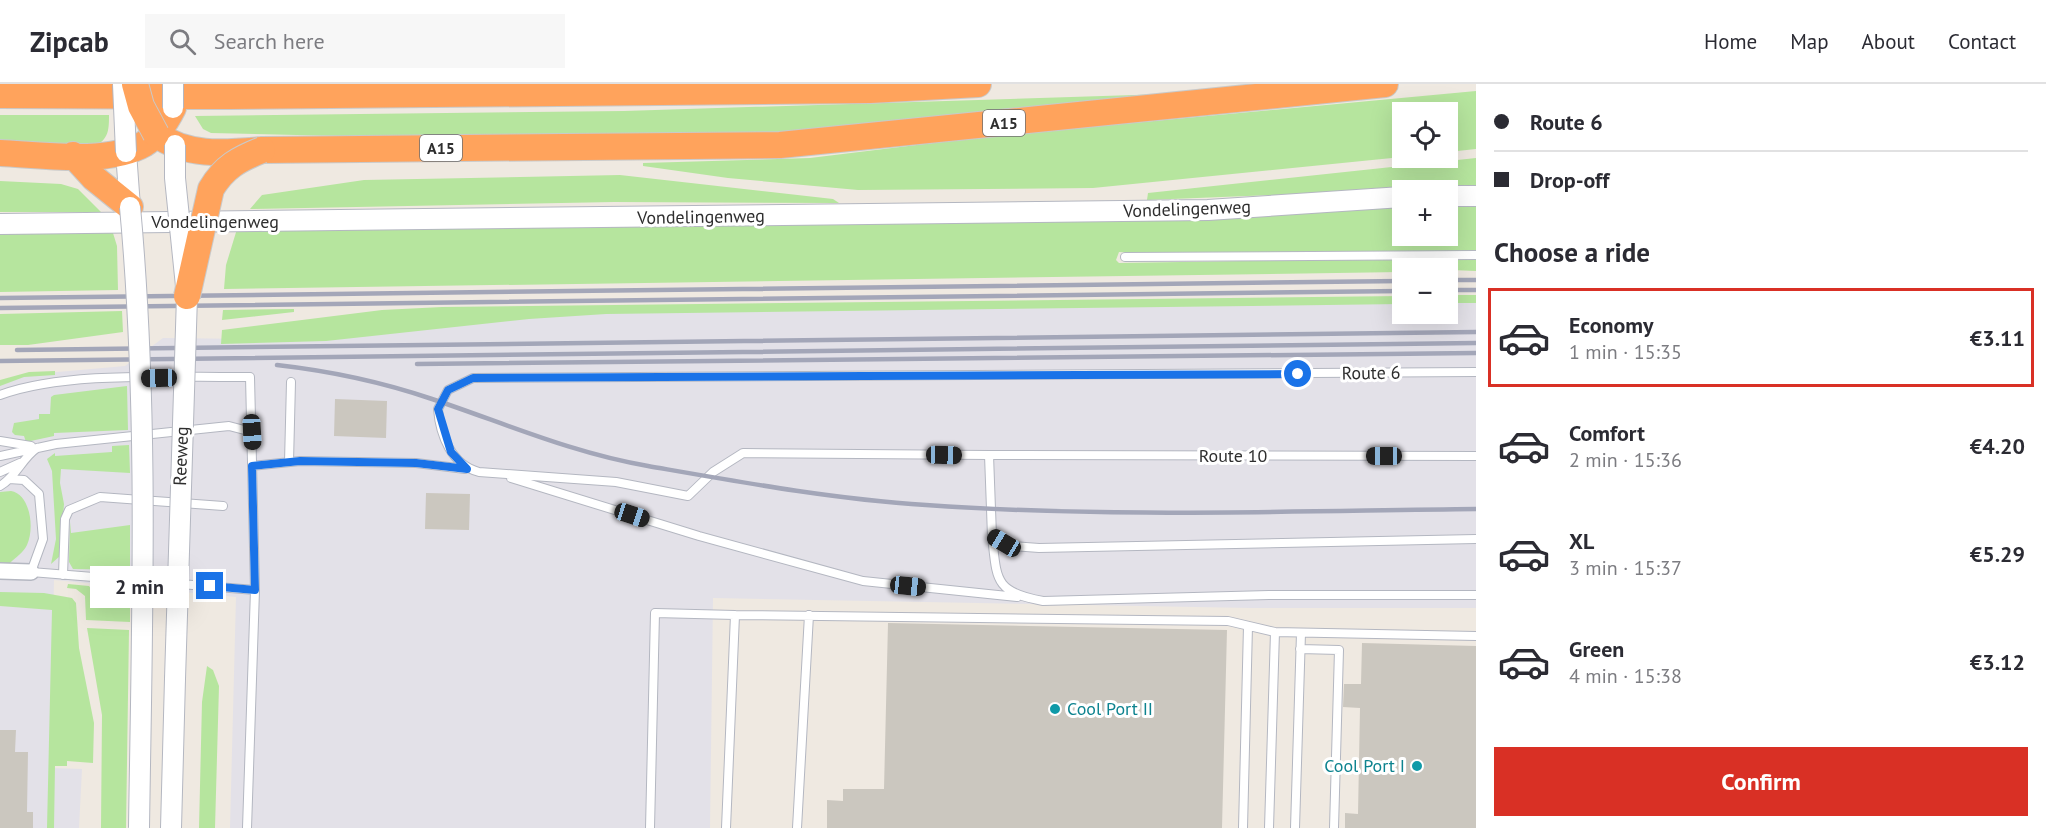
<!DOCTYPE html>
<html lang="en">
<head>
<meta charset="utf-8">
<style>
	:root { --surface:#fff; --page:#f7f7f7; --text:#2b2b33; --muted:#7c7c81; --line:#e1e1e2; --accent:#d93025 }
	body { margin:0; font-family:"PT Sans",sans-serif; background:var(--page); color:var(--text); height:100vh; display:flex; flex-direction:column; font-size:22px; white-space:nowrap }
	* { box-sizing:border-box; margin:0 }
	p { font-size:20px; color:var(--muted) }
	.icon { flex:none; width:33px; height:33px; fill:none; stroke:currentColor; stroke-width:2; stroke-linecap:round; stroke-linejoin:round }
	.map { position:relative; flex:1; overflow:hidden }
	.panel { display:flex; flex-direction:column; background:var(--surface); width:570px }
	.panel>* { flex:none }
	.banner { display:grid; align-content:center; height:132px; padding:0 18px; background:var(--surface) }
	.fabs { position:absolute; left:1392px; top:18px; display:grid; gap:12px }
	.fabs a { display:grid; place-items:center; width:66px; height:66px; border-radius:0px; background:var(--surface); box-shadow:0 6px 24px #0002; font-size:30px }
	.end { position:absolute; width:27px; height:27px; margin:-14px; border:8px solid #1a73e8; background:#fff; box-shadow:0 0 0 3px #fff }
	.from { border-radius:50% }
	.bubble { position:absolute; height:42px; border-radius:0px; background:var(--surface); box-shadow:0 6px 24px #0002; font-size:20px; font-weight:800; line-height:42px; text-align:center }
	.car { position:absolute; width:18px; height:36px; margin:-18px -9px; border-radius:8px; box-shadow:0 0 4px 2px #0007; background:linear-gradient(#222 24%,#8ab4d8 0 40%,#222 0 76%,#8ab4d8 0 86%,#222 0) }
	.banner b { display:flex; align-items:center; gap:21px; height:57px; font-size:22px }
	.banner b+b { border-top:2px solid var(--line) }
	.banner i { width:15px; height:15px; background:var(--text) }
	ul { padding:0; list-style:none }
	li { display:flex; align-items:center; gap:18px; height:99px; margin:0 12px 9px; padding:0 6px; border:3px solid transparent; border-radius:0px }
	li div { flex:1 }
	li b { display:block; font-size:22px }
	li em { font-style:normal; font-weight:800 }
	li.current { border-color:var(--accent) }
	li>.icon { width:54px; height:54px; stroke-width:1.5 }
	h2 { padding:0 18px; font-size:27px; line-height:72px }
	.primary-button { display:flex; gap:12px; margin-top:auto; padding:12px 18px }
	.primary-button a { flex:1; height:69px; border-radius:0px; background:var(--accent); color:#fff; font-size:24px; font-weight:800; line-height:69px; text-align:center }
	header { display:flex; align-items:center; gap:36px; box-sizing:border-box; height:84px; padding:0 30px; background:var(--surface); border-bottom:2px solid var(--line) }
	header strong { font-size:28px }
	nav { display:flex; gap:33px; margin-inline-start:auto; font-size:21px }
	.search { width:420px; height:54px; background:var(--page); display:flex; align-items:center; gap:15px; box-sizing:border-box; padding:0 21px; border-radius:0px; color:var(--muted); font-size:22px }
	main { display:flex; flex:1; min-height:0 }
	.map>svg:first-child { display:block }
	.industrial { fill:#e3e1e8 }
	.green { fill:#b6e59e }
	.building { fill:#cbc7bf }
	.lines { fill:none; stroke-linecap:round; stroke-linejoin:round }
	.service-casing { stroke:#b4b7c1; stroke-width:10 }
	.minor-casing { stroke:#b4b7c1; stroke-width:18 }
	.secondary-casing { stroke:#b4b7c1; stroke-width:22 }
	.motorway-casing { stroke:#c9c9c9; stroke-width:28 }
	.service { stroke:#fff; stroke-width:8 }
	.minor { stroke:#fff; stroke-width:15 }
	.secondary { stroke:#fff; stroke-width:20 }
	.motorway { stroke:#ffa35c; stroke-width:26 }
	.rail { stroke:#a3a6b8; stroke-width:4.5 }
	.secondary-bridge-casing { stroke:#b4b7c1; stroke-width:22; stroke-linecap:butt }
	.motorway-bridge-casing { stroke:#c9c9c9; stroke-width:28; stroke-linecap:butt }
	.secondary-bridge { stroke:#fff; stroke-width:20 }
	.motorway-bridge { stroke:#ffa35c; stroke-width:26 }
	.route { stroke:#1a73e8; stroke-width:8 }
	.culture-dot { fill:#0f9aa8; stroke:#fff; stroke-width:2 }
	.labels { text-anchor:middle; stroke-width:6; stroke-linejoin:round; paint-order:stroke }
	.shield { fill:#fff; stroke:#6d6d6d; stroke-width:1.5 }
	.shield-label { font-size:16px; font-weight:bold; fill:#2e2e2e }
	.street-label { font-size:18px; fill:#2e2e2e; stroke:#fff }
	.culture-label { font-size:18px; fill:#0d838f; stroke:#fff; text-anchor:start }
</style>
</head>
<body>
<header>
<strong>Zipcab</strong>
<div class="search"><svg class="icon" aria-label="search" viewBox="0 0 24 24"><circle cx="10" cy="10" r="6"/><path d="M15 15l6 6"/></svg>Search here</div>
<nav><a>Home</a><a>Map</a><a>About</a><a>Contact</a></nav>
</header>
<main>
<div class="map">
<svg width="1476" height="744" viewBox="0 0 1476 744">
	<rect width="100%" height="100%" fill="#efe9e1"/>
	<path class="industrial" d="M 1448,217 L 1476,217 L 1476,524 L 1251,524 L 713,514 L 710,744 L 230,744 L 236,513 L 54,496 L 50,684 L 82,685 L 79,744 L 0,744 L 0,298 L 24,291 L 125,282 L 163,254 L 253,255 L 497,230 L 1402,218 L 1402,230 L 1448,230 Z"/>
	<path class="green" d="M 1476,7 L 1476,65 L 1448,68 L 1448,28 L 1402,28 L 1402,73 L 1093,104 L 858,106 L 728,94 L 643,82 L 643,79 L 810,74 L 982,53 Z
		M 1166,10 C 1029,24 892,44 754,50 C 574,58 392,53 211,49 L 203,45 L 195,32 L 624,27 Z
		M 0,31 L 109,31 C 109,45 109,55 95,62 L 0,62 Z
		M 1476,74 L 1476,103 L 1147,116 L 1148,109 Z
		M 620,91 L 833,115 L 839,119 L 614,118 L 250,125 L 262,111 L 364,96 Z
		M 0,97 L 61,100 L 78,105 L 101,128 L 0,128 Z
		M 1476,120 L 1476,168 L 1163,171 L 1119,168 L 1116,176 L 1119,179 L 1476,173 L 1476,187 L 1402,184 L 1402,188 L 224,205 L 226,181 L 237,145 L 1114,136 L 1402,123 L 1402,152 L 1448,152 L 1448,121 Z
		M 0,148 L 113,149 L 117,162 L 118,206 L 0,208 Z
		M 1448,211 L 1476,211 L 1476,219 L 1448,219 Z
		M 1402,212 L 1402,220 L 606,230 L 529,235 L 326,257 L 221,260 L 222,246 L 382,226 L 442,223 Z
		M 294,225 L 294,228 L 222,236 L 223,226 Z
		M 122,227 L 123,248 L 28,261 L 0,261 L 0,230 Z
		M 55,287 L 55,291 L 24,293 L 0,302 L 0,296 L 29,288 Z
		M 127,302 L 128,346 L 54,349 L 54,352 L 26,358 L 24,352 L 15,351 L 12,348 L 14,339 L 39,335 L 39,330 L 50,330 L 51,313 L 54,311 Z
		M 129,361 L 130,389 L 61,385 L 60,399 L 64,420 L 60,472 L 51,480 L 56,455 L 52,387 L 47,375 L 55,369 L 55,372 L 112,368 L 112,362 Z
		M 11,407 C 30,410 35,444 27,461 C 24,468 15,474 10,479 L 0,479 L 0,408 Z
		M 70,438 L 71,449 L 130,441 L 130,486 L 73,485 L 69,478 Z
		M 68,500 L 89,502 L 93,507 L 107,507 L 112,503 L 130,503 L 130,538 L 86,536 L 85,512 L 76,505 L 67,504 Z
		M 0,508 L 44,509 L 72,514 L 76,519 L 79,564 L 94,639 L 93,679 L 67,677 L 67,682 L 55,682 L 54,744 L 47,744 L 52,526 L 0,522 Z
		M 87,544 L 129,546 L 126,744 L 101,744 L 102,631 Z
		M 207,582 L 213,586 L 219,602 L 215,744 L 199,744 L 202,618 Z"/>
	<path class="building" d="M 335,315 L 387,317 L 386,354 L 334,352 Z
		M 426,409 L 470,410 L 469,446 L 425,445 Z
		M 888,539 L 1227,546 L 1222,744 L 827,744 L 827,716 L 843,717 L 843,705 L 884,705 Z
		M 1362,559 L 1476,562 L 1476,744 L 1345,744 L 1345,729 L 1358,730 L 1360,624 L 1343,623 L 1344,600 L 1361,600 Z
		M 0,646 L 16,646 L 15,668 L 28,668 L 27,728 L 33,728 L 33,744 L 0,744 Z"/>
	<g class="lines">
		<g class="service-casing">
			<path id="service" d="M 1125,173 L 1476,171
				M 0,311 C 68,286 177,294 250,293 L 255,506 L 247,744
				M 0,357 L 31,362
				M 989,371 L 1476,372
				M 0,372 L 56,360 L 229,342 L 252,348
				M 289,378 L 291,298
				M 252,382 L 300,377 L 416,379 L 465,385
				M 0,388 L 20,379
				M 511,394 L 699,452 L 863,497 L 1017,513
				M 9,395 L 24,396 L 39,410 L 43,455 L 31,488 L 255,506
				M 0,402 C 16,393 22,374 37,364
				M 992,452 L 989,371 L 743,369 L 713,388 L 688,412 L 616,398 L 479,388 C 452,381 440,352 438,325 L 448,306 L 473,294 L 1476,288
				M 1476,455 L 1039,464 L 1011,462 L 992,452 C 997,496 994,508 1043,517 L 1269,511 L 1476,511
				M 63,491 L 65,435 L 69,426 L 100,413 L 223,422
				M 1300,565 L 1339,566 L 1334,744
				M 650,744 L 655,529 L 735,531
				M 726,744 L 735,531 L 1228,537 L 1275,548 L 1476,552
				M 797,744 L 809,531
				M 1243,744 L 1248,542
				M 1269,744 L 1275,548
				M 1295,744 L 1301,549"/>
		</g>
		<g class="minor-casing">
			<path id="minor" d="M 0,487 L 31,488"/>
		</g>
		<g class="secondary-casing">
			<path id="secondary" d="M 126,68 L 130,123
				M 1448,112 L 1476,112
				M 0,140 L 1208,126 L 1402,113
				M 171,744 L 175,595"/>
		</g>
		<g class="motorway-casing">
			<path id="motorway" d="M 0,11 L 228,12 L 870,6 L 978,0
				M 156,50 C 187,73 225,69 262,66 L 780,61 L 1385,0
				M 0,69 C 41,71 108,81 144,60 C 157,52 166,38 173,24
				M 73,71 L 94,94 L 130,123"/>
		</g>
		<use href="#service" class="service"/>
		<use href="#minor" class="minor"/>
		<use href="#secondary" class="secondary"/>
		<use href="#motorway" class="motorway"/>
		<path class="rail" d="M 1448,196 L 1476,196
			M 1448,206 L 1476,206
			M 0,214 L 1402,197
			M 0,224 L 1402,207
			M 17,266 L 1476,248
			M 0,277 L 1476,259
			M 417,280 L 1476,269
			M 277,281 C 330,287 382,298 432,315 C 504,339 572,369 648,382 C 740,398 833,415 926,421 C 1109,434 1293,427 1476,425"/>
		<g class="secondary-bridge-casing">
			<path id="secondary-bridge" d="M 123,0 L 126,68
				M 173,0 L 173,24
				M 175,61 L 175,94 L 187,212 L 175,595
				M 130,123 C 149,329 142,537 139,744"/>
		</g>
		<g class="motorway-bridge-casing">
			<path id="motorway-bridge" d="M 135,0 L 141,22 L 156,50
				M 187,212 L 211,105 C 224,83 239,75 262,66"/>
		</g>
		<use href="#secondary-bridge" class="secondary-bridge"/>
		<use href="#motorway-bridge" class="motorway-bridge"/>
	</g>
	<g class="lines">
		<path class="route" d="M 210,502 L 255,506 L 252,382 L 300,377 L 416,379 L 467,385 L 451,368 L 438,325 L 448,306 L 473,294 L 1298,290"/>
	</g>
	<g class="culture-dot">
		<circle cx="1055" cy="625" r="6"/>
		<circle cx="1417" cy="682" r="6"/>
	</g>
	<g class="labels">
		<g class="shield">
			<rect x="983" y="26" width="42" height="26" rx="4.5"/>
			<rect x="420" y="51" width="42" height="26" rx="4.5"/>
		</g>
		<g class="shield-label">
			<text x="1004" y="45">A15</text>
			<text x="441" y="70">A15</text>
		</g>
		<g class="street-label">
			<text transform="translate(1187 125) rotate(-2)" y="6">Vondelingenweg</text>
			<text transform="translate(701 133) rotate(-1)" y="6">Vondelingenweg</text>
			<text x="215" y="144">Vondelingenweg</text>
			<text transform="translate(1371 289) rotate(-1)" y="6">Route 6</text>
			<text transform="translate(181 372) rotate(-88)" y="6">Reeweg</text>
			<text x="1233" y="378">Route 10</text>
		</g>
		<g class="culture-label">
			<text x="1067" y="631">Cool Port II</text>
			<text x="1405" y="688" text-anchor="end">Cool Port I</text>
		</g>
	</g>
</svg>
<div class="fabs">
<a><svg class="icon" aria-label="locate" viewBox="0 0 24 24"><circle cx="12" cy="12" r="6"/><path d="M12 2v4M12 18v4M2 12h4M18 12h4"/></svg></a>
<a>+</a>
<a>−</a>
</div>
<i class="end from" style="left:1298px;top:290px"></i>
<i class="end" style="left:210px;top:502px"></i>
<div class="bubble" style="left:90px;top:482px;width:99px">2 min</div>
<i class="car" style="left:159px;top:294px;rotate:269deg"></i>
<i class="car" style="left:252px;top:348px;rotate:177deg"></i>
<i class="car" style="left:944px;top:371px;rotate:91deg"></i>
<i class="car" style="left:1384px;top:372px;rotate:270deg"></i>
<i class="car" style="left:632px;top:431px;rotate:108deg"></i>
<i class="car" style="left:1004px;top:459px;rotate:301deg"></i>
<i class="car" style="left:908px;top:502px;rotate:96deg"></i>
</div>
<section class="panel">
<div class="banner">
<b><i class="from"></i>Route 6</b>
<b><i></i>Drop-off</b>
</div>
<h2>Choose a ride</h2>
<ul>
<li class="current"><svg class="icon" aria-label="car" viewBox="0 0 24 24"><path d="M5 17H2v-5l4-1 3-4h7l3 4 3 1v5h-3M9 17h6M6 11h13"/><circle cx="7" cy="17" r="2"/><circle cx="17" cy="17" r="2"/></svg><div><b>Economy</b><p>1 min · 15:35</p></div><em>€3.11</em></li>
<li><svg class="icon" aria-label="car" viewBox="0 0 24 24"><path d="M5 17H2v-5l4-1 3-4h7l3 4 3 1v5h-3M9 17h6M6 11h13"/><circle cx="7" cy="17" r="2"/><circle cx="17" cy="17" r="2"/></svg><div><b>Comfort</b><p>2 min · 15:36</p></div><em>€4.20</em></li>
<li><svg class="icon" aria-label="car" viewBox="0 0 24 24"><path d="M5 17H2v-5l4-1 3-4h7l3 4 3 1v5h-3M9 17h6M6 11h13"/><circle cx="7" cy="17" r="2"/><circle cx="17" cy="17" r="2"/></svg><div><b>XL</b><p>3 min · 15:37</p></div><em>€5.29</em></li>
<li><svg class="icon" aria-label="car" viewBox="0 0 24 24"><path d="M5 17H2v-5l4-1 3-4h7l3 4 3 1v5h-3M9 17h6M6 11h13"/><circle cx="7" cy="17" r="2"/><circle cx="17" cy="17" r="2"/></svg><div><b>Green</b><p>4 min · 15:38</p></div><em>€3.12</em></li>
</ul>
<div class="primary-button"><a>Confirm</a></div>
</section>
</main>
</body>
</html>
